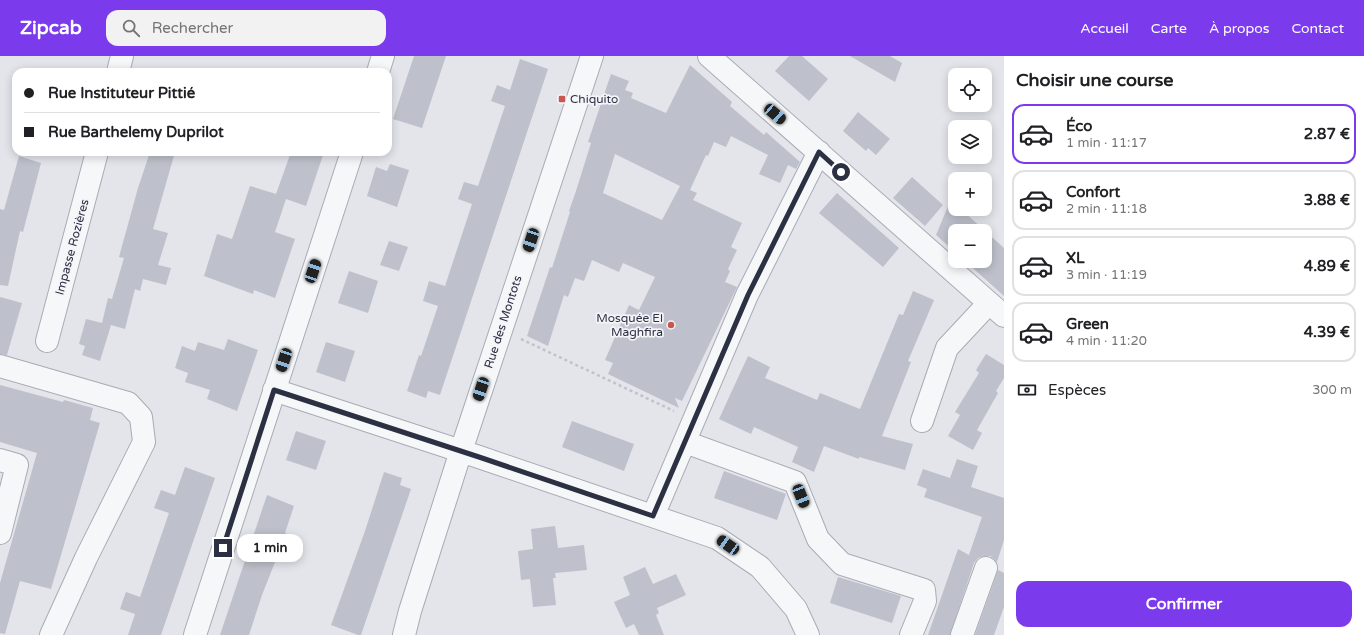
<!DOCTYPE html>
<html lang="fr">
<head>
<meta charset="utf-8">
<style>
	:root { --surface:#fff; --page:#f2f2f2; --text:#202124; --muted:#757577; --line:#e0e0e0; --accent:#7c3aed }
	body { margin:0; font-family:"Varela Round",sans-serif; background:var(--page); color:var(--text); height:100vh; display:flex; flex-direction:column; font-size:15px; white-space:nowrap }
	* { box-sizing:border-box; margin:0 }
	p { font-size:13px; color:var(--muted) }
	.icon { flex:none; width:22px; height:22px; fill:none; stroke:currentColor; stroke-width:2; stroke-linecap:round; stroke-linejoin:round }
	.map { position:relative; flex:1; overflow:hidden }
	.details { display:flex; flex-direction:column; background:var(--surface); width:360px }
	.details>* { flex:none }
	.hud { position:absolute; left:12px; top:12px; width:380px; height:88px; border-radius:12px; box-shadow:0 2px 10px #0003; display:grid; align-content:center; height:88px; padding:0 12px; background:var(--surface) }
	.tools { position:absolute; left:948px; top:12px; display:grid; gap:8px }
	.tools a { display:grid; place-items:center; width:44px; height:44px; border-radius:8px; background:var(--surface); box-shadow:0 2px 10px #0003; font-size:20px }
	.end { position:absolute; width:18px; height:18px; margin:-9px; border:5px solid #2c3043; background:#fff; box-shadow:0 0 0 2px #fff }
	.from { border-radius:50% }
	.bubble { position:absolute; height:28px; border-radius:12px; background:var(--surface); box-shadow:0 2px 10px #0003; font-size:13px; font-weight:800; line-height:28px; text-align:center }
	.car { position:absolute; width:12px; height:24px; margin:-12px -6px; border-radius:5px; box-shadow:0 0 3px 1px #0007; background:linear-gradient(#222 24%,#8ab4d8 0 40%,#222 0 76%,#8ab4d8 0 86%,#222 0) }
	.hud b { display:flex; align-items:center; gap:14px; height:38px; font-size:15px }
	.hud b+b { border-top:1px solid var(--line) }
	.hud i { width:10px; height:10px; background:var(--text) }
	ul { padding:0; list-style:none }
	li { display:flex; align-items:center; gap:12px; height:60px; margin:0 8px 6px; padding:0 4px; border:2px solid var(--line); border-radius:12px }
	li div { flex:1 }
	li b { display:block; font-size:15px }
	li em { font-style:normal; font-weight:800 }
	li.current { border-color:var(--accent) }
	li>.icon { width:36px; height:36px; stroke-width:1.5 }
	h2 { padding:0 12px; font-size:18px; line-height:48px }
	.pay { display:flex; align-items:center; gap:10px; height:44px; padding:0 12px; font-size:15px }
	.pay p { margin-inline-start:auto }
	.action { display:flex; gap:8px; margin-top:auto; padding:8px 12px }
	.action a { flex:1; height:46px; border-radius:12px; background:var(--accent); color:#fff; font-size:16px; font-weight:800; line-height:46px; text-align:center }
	header { display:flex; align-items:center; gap:24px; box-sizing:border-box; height:56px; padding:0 20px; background:var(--accent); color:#fff }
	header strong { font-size:19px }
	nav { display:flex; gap:22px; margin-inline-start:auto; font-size:14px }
	.search { width:280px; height:36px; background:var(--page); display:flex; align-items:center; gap:10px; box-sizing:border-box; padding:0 14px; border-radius:12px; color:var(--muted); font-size:15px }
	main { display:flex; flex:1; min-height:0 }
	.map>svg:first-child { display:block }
	.building { fill:#bec0cb; fill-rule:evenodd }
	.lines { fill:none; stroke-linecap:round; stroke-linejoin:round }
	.minor-casing { stroke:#a9abb5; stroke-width:24 }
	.path { stroke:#c1c3ca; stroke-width:2.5; stroke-dasharray:3 3; stroke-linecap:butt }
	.minor { stroke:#f6f7f9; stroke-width:22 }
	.route { stroke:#2c3043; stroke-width:5 }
	.poi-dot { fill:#c85651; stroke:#f4f5f8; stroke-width:1.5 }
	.labels { text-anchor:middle; stroke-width:3.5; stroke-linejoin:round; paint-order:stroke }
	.poi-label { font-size:12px; fill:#2c3043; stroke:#f4f5f8; text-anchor:start }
	.street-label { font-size:12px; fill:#2c3043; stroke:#f4f5f8 }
</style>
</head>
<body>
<header>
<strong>Zipcab</strong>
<div class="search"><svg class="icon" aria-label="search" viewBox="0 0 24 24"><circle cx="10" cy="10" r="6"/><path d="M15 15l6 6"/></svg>Rechercher</div>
<nav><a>Accueil</a><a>Carte</a><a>À propos</a><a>Contact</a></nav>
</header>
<main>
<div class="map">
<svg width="1004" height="579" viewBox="0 0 1004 579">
	<rect width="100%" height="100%" fill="#e4e5eb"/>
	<path class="building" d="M 414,0 L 446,0 L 422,72 L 393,63 Z
		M 789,0 L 802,0 L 828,23 L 809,45 L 775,15 Z
		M 850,0 L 890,0 L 902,7 L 895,26 Z
		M 520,3 L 548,13 L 440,339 L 428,335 L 426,342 L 407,335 L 419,299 L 421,300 L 438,250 L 423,245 L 429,225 L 445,230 L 472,148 L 458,143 L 464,126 L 478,130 L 505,50 L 491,45 L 497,29 L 510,34 Z
		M 690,9 L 732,46 L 730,50 L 764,79 L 766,76 L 800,106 L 796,113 L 788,109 L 780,127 L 759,118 L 768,99 L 731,80 L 726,91 L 714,86 L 708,100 L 706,99 L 690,134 L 697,137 L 693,144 L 742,167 L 731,191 L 737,194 L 728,213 L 730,215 L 725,226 L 737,231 L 682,345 L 675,342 L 679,352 L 608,318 L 613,307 L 605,304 L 629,249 L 639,254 L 655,221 L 623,207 L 619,216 L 592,204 L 584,225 L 575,222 L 568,241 L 564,239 L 548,290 L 527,280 L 550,211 L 552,212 L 570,156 L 569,155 L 576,135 L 591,87 L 588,86 L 611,18 L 629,25 L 625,34 L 633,37 L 631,42 L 666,57 ZM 615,98 L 680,130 L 662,164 L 603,137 Z
		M 858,56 L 890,83 L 876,99 L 868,92 L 866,95 L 843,75 Z
		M 150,96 L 175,96 L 153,173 L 168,177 L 158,209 L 171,212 L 166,229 L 143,223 L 140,235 L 135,233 L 125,273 L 111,269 L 100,305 L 82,299 L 85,290 L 79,288 L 86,263 L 102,267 L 108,242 L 112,243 L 124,202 L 119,201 L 138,132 Z
		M 291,96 L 324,96 L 306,150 L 286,143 L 275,176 L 295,183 L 275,242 L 254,234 L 253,238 L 204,220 L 217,178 L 232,183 L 250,130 L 276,138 Z
		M 19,100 L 41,107 L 23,176 L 20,175 L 8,230 L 0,229 L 0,153 L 4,154 Z
		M 390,108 L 409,114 L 397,151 L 367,140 L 376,111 L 387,115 Z
		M 912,121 L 943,149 L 925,170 L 893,142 Z
		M 837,137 L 899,192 L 883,211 L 819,157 Z
		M 951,143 L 955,147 L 955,153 L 961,153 L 985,175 L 955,175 L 955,196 L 936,179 Z
		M 985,175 L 1004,192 L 1004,240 L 965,205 L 985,205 Z
		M 389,185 L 408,191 L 399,215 L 380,209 Z
		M 349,215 L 378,225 L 368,257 L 338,247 Z
		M 913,235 L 934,244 L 908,305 L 911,306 L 882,380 L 913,388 L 905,414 L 859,401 L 859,403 L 824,390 L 814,416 L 792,406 L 798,391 L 754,371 L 751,378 L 719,363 L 748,300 L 770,311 L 765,322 L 817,344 L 820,337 L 860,353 L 899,258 L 903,259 Z
		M 0,241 L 22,247 L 7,299 L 0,298 Z
		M 228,283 L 258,294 L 237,355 L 207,343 L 210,334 L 185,326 L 188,317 L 175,312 L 182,290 L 195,295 L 198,286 L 224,294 Z
		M 326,286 L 355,295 L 345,326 L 316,316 Z
		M 986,298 L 1004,309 L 1004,322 L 996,335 L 998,337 L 977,374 L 982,377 L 973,394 L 948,380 L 960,359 L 955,356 L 979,317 L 976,314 Z
		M 0,329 L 63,346 L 64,344 L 93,352 L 90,364 L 100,367 L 51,533 L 20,525 L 5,578 L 0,577 L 0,527 L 37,397 L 0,386 Z
		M 572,365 L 634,388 L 624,415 L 562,391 Z
		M 296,375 L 326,385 L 316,414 L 286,404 Z
		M 957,403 L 978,410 L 971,431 L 1004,442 L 1004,484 L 997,506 L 991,500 L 984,500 L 978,502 L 974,507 L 950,579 L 928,579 L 958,493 L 969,499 L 982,461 L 924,441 L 927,433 L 917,429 L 923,413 L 950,422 Z
		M 185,411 L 215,422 L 161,579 L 128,579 L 135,558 L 120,553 L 123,544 L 126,536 L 140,541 L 169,457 L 154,452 L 161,434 L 175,439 Z
		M 724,415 L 786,438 L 777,464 L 714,442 Z
		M 384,416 L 402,422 L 400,429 L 411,433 L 361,579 L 358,579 L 331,569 L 365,475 Z
		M 267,439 L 294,450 L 285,477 L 300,483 L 294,501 L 279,496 L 262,539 L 249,579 L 220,579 Z
		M 555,470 L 558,492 L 584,489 L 587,514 L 555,517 L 556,522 L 553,522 L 556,549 L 533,551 L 530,523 L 521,524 L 518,495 L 533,493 L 531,473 Z
		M 645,511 L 653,528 L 676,518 L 686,539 L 657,552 L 659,557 L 656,559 L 664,579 L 639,579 L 634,568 L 626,572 L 614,546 L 630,539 L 623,521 Z
		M 998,514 L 1004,517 L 1004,551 L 994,579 L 975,579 Z
		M 838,521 L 901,540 L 892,567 L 830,547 Z"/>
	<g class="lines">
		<g class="minor-casing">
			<path id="minor" d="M 709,0 L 1004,260
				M 118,16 L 122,0
				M 378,16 L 383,0
				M 47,285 L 97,96
				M 0,310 L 128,347 L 141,361 L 144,386 L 86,502 L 51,579
				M 274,334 L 479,401 L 717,482 L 760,511 L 796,553 L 808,579
				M 922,365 L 947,292 L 989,247
				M 685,386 L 795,426 L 818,483 L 842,508 L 924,534 L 925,545 L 911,579
				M 0,404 L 17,409 L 0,477
				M 653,460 L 747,239 L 819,96
				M 195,579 L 352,96
				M 404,579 L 410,555 L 461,395 L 592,0
				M 962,579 L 986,512"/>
		</g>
		<path class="path" d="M 521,283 L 674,355"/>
		<use href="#minor" class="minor"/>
	</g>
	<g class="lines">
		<path class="route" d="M 223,492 L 274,334 L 479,401 L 653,460 L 748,239 L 819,96 L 841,116"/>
	</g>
	<g class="poi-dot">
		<rect x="558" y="39" width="8" height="8" rx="2"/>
		<circle cx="671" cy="269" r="4"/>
	</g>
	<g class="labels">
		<g class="poi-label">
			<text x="570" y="47">Chiquito</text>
			<text x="663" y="266" text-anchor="end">Mosquée El<tspan x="663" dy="14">Maghfira</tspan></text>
		</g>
		<g class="street-label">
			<text transform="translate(72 191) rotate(-75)" y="4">Impasse Rozières</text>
			<text transform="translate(503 266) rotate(-72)" y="4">Rue des Montots</text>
		</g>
	</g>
</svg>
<div class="tools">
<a><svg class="icon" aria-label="locate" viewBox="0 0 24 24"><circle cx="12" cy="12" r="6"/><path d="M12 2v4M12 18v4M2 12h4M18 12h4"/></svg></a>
<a><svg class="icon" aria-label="layers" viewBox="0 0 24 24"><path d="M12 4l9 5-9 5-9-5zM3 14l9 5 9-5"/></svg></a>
<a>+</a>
<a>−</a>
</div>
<i class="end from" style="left:841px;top:116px"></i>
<i class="end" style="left:223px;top:492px"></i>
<div class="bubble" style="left:237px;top:478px;width:66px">1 min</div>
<i class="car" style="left:775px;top:58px;rotate:131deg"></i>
<i class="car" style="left:531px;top:184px;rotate:198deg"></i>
<i class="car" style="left:313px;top:215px;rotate:18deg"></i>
<i class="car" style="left:284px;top:304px;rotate:198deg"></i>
<i class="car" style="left:481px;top:333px;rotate:198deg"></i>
<i class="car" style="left:801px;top:440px;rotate:158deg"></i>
<i class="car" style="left:728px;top:489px;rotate:304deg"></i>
<div class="hud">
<b><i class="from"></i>Rue Instituteur Pittié</b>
<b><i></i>Rue Barthelemy Duprilot</b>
</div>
</div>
<section class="details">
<h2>Choisir une course</h2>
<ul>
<li class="current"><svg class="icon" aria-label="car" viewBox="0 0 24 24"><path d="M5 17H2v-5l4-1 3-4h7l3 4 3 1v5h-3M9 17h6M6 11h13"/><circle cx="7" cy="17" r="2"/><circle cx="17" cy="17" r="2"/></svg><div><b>Éco</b><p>1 min · 11:17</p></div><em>2.87 €</em></li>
<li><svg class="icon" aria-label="car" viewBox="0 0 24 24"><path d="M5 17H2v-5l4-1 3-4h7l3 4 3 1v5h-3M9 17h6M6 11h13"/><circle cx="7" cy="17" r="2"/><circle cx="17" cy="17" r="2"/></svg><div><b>Confort</b><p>2 min · 11:18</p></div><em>3.88 €</em></li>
<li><svg class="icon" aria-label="car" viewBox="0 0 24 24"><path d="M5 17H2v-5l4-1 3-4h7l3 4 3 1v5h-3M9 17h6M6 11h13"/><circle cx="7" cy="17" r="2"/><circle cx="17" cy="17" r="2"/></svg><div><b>XL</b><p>3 min · 11:19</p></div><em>4.89 €</em></li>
<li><svg class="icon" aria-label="car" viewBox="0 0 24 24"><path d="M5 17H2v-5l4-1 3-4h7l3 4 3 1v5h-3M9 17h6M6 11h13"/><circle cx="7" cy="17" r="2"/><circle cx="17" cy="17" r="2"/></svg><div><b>Green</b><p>4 min · 11:20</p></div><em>4.39 €</em></li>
</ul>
<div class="pay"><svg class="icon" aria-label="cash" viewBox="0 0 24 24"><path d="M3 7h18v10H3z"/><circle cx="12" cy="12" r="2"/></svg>Espèces<p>300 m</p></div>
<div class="action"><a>Confirmer</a></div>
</section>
</main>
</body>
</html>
